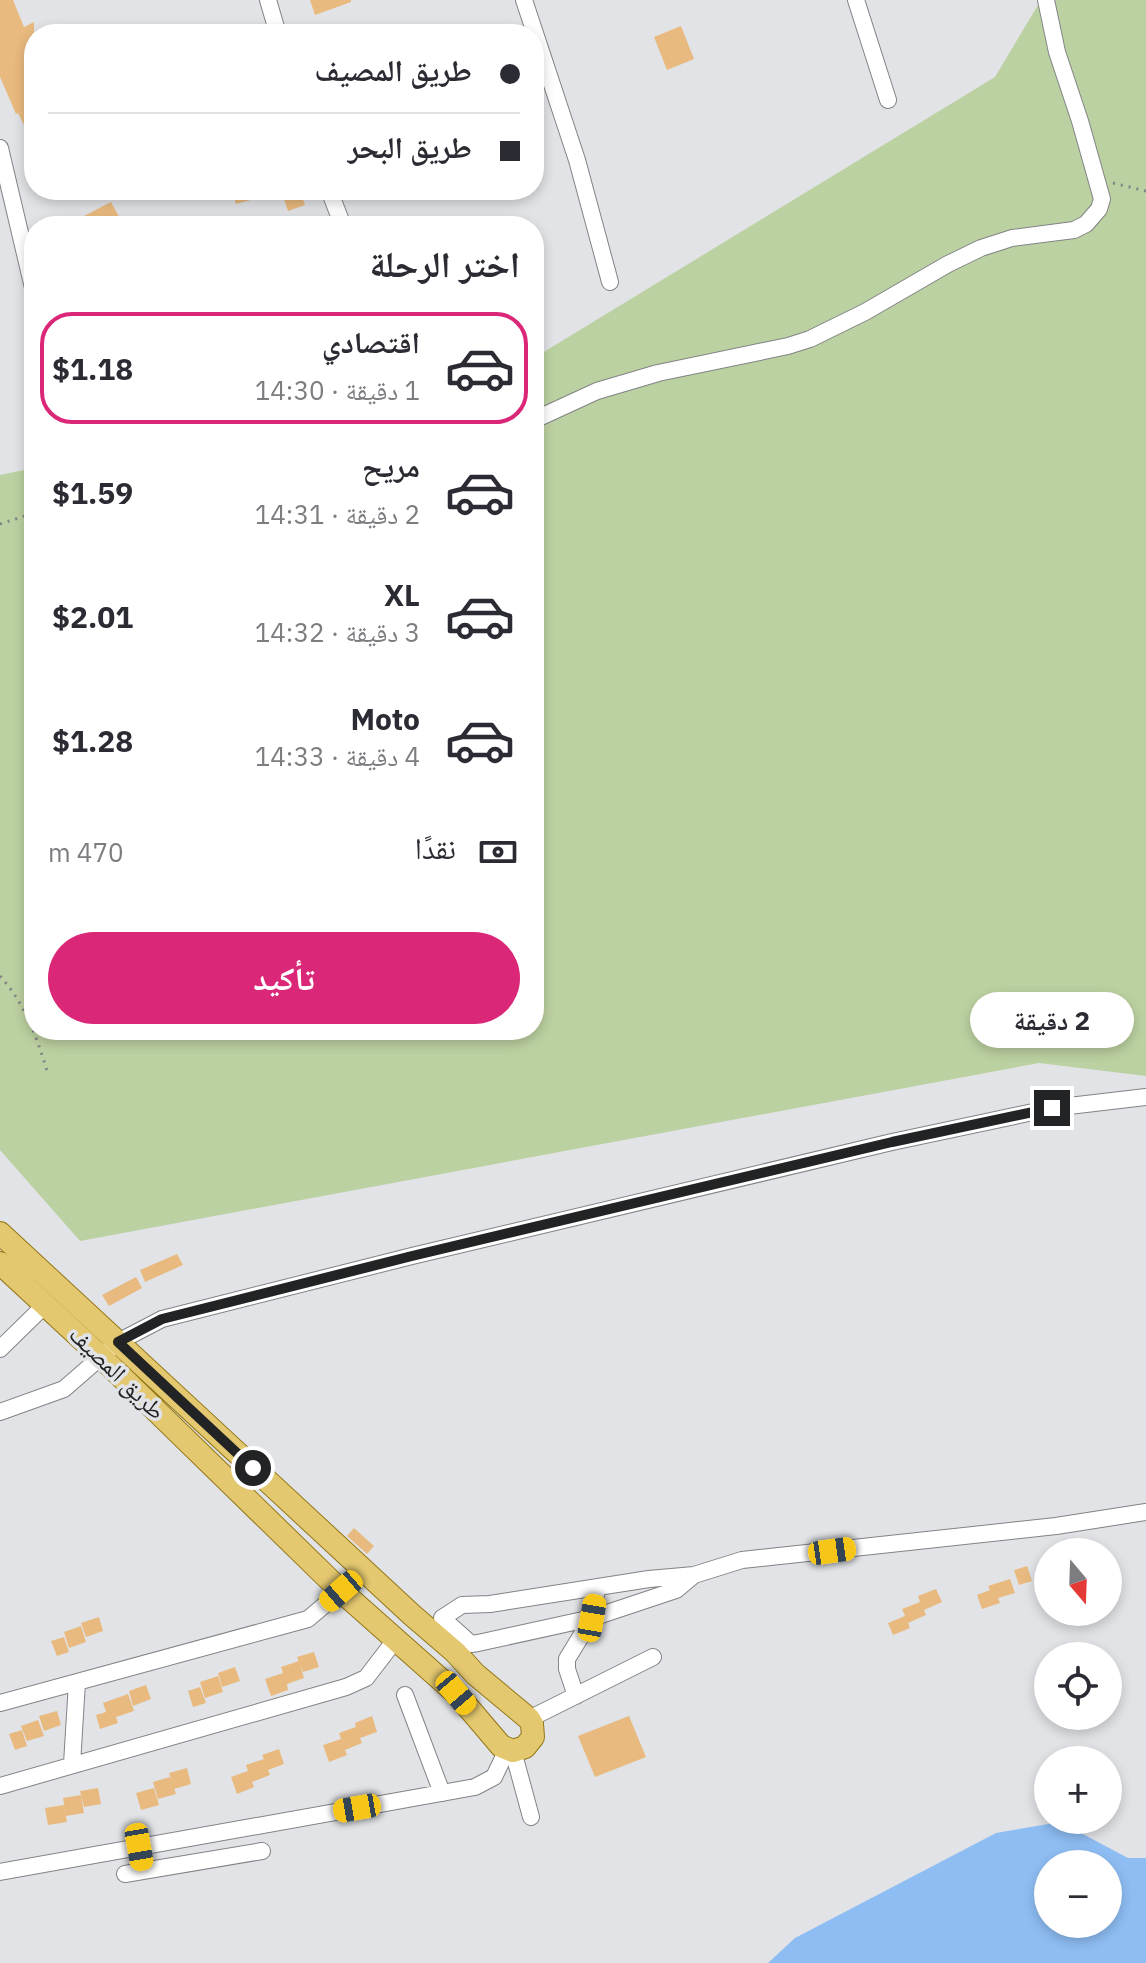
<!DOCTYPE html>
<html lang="ar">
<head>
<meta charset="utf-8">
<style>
	:root { --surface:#fff; --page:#f7f7f7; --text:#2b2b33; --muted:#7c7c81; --line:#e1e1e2; --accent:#db2777 }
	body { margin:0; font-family:"IBM Plex Sans","Noto Naskh Arabic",sans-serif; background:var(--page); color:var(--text); direction:rtl; height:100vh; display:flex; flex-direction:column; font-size:30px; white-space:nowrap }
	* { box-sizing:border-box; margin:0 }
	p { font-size:26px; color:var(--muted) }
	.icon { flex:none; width:44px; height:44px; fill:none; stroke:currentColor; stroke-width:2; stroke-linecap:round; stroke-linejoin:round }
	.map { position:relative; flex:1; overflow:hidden; direction:ltr }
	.drawer { position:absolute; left:24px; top:216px; width:520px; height:824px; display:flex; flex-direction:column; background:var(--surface); border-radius:32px; box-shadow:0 4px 12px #0003; direction:rtl }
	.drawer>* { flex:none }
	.guide { position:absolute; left:24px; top:24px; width:520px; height:176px; border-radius:32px; box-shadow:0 4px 12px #0003; direction:rtl; display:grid; align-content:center; height:176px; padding:0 24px; background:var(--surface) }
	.needle { width:52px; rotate:161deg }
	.buttons { position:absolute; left:1034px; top:1538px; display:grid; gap:16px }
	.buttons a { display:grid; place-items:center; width:88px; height:88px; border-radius:50%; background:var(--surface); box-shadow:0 4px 12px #0003; font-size:40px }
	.end { position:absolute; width:36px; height:36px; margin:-18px; border:10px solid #222324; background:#fff; box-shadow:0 0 0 4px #fff }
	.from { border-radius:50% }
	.bubble { position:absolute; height:56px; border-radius:28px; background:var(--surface); box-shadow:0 4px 12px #0003; font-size:26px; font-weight:700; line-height:56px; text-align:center; direction:rtl }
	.car { position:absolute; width:24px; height:48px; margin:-24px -12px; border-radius:10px; box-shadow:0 0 6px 2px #0007; background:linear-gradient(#f5c518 24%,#345 0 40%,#f5c518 0 76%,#345 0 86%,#f5c518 0) }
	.guide b { display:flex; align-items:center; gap:28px; height:76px; font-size:30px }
	.guide b+b { border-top:2px solid var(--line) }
	.guide i { width:20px; height:20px; background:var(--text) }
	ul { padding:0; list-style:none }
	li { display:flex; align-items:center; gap:24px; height:112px; margin:0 16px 12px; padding:0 8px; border:4px solid transparent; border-radius:32px }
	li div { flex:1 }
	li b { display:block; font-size:30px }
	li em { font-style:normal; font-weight:700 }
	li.selected { border-color:var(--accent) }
	li>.icon { width:72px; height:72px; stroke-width:1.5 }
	h2 { padding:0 24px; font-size:36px; line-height:96px }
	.pay { display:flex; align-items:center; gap:20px; height:88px; padding:0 24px; font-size:30px }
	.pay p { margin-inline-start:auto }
	.primary-button { display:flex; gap:16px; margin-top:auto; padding:16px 24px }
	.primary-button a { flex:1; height:92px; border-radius:48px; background:var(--accent); color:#fff; font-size:32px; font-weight:700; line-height:92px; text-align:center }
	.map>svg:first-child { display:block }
	.green { fill:#bcd1a1 }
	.water { fill:#8ebdf3; fill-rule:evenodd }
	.building { fill:#e9ba7f }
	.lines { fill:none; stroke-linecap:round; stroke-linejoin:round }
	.minor-casing { stroke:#818385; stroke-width:18 }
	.major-casing { stroke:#937717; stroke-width:24 }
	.path { stroke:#818385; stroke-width:3; stroke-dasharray:2 6; stroke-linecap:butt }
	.minor { stroke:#fff; stroke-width:16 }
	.major { stroke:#e3c870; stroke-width:22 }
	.route { stroke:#222324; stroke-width:10 }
	.labels { text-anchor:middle; stroke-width:7; stroke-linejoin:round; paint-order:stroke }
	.street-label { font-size:24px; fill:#222324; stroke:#e1e3e6 }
</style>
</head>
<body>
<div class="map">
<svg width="1146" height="1963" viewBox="0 0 1146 1963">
	<rect width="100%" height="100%" fill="#e1e3e6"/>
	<path class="green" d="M 1041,0 L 1146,0 L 1146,1076 L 1039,1063 L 80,1241 L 0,1150 L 0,475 L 34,468 L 34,1030 L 534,1030 L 534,358 L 995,77 Z"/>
	<path class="water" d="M 1060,1822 L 1128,1858 L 1146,1858 L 1146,1963 L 768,1963 L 795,1938 L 996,1833 ZM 1048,1864 L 1108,1864 L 1108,1924 L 1048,1924 Z"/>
	<path class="building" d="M 0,0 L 13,0 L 24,27 L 34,22 L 34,54 L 25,58 L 34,78 L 34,145 L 18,113 L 16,114 L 0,77 Z
		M 310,0 L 351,0 L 351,2 L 315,15 Z
		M 681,26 L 694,59 L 667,70 L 654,37 Z
		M 232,190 L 273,190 L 273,194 L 236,204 Z
		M 281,190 L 300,190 L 305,205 L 288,211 Z
		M 111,202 L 124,226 L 89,226 L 84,216 Z
		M 177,1254 L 183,1265 L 145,1282 L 140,1270 Z
		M 136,1277 L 142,1288 L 109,1306 L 102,1295 Z
		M 354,1528 L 374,1546 L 367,1554 L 347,1536 Z
		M 1027,1566 L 1032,1581 L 1019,1585 L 1014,1570 Z
		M 1010,1579 L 1015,1593 L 998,1598 L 1000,1603 L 982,1609 L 977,1595 L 990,1590 L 988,1586 Z
		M 936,1589 L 942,1602 L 924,1610 L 926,1615 L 908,1623 L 910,1628 L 893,1635 L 888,1623 L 905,1616 L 902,1609 L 920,1602 L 918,1596 Z
		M 99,1617 L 103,1631 L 86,1637 L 81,1623 Z
		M 81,1626 L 86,1642 L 69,1648 L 64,1632 Z
		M 64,1637 L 69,1652 L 57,1656 L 51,1641 Z
		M 314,1652 L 319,1667 L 303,1672 L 297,1657 Z
		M 299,1661 L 304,1678 L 287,1684 L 288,1690 L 271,1696 L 265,1679 L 283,1673 L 281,1667 Z
		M 235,1667 L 240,1681 L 222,1687 L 218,1673 Z
		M 218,1676 L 223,1692 L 205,1698 L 200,1682 Z
		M 146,1685 L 151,1699 L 133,1706 L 129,1691 Z
		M 200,1687 L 206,1703 L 193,1707 L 188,1691 Z
		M 128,1694 L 134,1711 L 116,1717 L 118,1723 L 100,1729 L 96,1715 L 106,1712 L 103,1703 Z
		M 57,1711 L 61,1725 L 44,1731 L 39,1716 Z
		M 372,1716 L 377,1732 L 360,1738 L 362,1743 L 345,1750 L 347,1755 L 329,1762 L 323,1745 L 341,1739 L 339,1733 L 356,1727 L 355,1723 Z
		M 629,1716 L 646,1757 L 595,1777 L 578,1736 Z
		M 38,1720 L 44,1736 L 27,1741 L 21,1726 Z
		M 22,1730 L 27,1746 L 15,1750 L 9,1734 Z
		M 279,1749 L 284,1764 L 268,1770 L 270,1775 L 252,1782 L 254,1787 L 237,1794 L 231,1777 L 248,1771 L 246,1765 L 264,1759 L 262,1755 Z
		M 187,1768 L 191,1784 L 174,1789 L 169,1773 Z
		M 170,1777 L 176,1794 L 158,1799 L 153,1782 Z
		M 98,1788 L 101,1804 L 84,1807 L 80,1791 Z
		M 154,1788 L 159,1805 L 141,1810 L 136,1793 Z
		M 81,1795 L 84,1813 L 66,1816 L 63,1798 Z
		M 64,1805 L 67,1822 L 48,1825 L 45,1808 Z"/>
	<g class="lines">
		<g class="minor-casing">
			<path id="minor" d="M 268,0 L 278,34
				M 524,0 L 577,160 L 610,282
				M 856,0 L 888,100
				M 0,148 L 34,292
				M 329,190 L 343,226
				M 534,420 L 597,391 L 658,373 L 788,346 L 810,339 L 865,312 L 948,264 L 981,248 L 1012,238 L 1074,230 L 1086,224 L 1099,209 L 1102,199 L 1080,121 L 1057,52 L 1046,0
				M 0,1349 L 45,1305
				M 0,1412 L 64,1389 L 118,1342 L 162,1319 L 412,1256 L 892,1142 L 1052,1108 L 1146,1097
				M 694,1575 L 676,1590 L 592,1618 L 478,1643 L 471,1644 L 442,1618 L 462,1605 L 490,1604 L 649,1579 L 694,1575 L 742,1560 L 1056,1526 L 1146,1512
				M 405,1695 L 442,1793
				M 576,1696 L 567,1669 L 567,1659 L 592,1618 L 597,1588
				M 0,1703 L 308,1619 L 341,1591
				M 529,1719 L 653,1657
				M 513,1751 L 531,1817
				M 72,1764 L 77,1682
				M 0,1786 L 346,1687 L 366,1678 L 396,1639
				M 0,1872 L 475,1787 L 494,1777 L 507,1750
				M 125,1874 L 262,1851"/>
		</g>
		<g class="major-casing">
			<path id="major" d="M 0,1233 L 412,1615 L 455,1652 L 475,1674 L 529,1719 L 532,1724 L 533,1737 L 525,1747 L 513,1751 L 501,1746 L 456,1693 L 341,1591 L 100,1356 L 0,1263"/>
		</g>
		<path class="path" d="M 1113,183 L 1146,191
			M 0,524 L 34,513
			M 0,976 C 26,1005 37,1038 48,1074"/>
		<use href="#minor" class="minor"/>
		<use href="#major" class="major"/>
	</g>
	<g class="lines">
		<path class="route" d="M 253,1468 L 118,1342 L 162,1319 L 412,1256 L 892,1142 L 1052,1108"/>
	</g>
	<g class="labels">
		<g class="street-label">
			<text transform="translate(117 1373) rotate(44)" y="8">طريق المصيف</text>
		</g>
	</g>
</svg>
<div class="buttons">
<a><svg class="needle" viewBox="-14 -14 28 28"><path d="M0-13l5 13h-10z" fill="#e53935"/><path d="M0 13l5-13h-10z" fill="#7c7c81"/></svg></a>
<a><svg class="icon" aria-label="locate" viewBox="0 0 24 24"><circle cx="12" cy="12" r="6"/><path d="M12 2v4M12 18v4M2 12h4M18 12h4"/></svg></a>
<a>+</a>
<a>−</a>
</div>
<i class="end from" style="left:253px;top:1468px"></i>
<i class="end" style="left:1052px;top:1108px"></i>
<div class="bubble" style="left:970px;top:992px;width:164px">2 دقيقة</div>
<i class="car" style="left:832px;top:1551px;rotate:82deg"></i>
<i class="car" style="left:341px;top:1591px;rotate:229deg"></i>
<i class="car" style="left:592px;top:1618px;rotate:10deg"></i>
<i class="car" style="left:456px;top:1693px;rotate:140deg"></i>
<i class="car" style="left:357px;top:1808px;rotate:260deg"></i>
<i class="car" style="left:139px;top:1847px;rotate:170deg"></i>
<div class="guide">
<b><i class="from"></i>طريق المصيف</b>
<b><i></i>طريق البحر</b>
</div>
<section class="drawer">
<h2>اختر الرحلة</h2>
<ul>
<li class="selected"><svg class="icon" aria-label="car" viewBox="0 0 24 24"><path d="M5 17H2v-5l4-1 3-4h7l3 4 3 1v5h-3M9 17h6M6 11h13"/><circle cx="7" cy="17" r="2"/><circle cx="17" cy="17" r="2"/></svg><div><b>اقتصادي</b><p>1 دقيقة · 14:30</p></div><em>$1.18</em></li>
<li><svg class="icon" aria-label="car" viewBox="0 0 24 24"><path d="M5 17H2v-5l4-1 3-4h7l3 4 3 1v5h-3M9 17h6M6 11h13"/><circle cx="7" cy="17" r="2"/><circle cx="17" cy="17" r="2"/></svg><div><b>مريح</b><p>2 دقيقة · 14:31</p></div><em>$1.59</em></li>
<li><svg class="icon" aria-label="car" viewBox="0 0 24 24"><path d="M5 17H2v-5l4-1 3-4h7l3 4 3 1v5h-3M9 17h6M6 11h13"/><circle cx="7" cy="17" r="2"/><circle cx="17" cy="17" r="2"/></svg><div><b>XL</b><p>3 دقيقة · 14:32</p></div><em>$2.01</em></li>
<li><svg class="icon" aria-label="car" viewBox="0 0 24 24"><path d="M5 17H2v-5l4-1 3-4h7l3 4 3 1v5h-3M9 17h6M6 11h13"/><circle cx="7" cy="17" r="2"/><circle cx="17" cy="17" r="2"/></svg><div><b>Moto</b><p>4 دقيقة · 14:33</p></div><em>$1.28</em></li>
</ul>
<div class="pay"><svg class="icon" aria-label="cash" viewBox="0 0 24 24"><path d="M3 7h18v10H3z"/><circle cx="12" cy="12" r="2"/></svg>نقدًا<p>470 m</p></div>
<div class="primary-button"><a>تأكيد</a></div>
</section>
</div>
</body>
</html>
